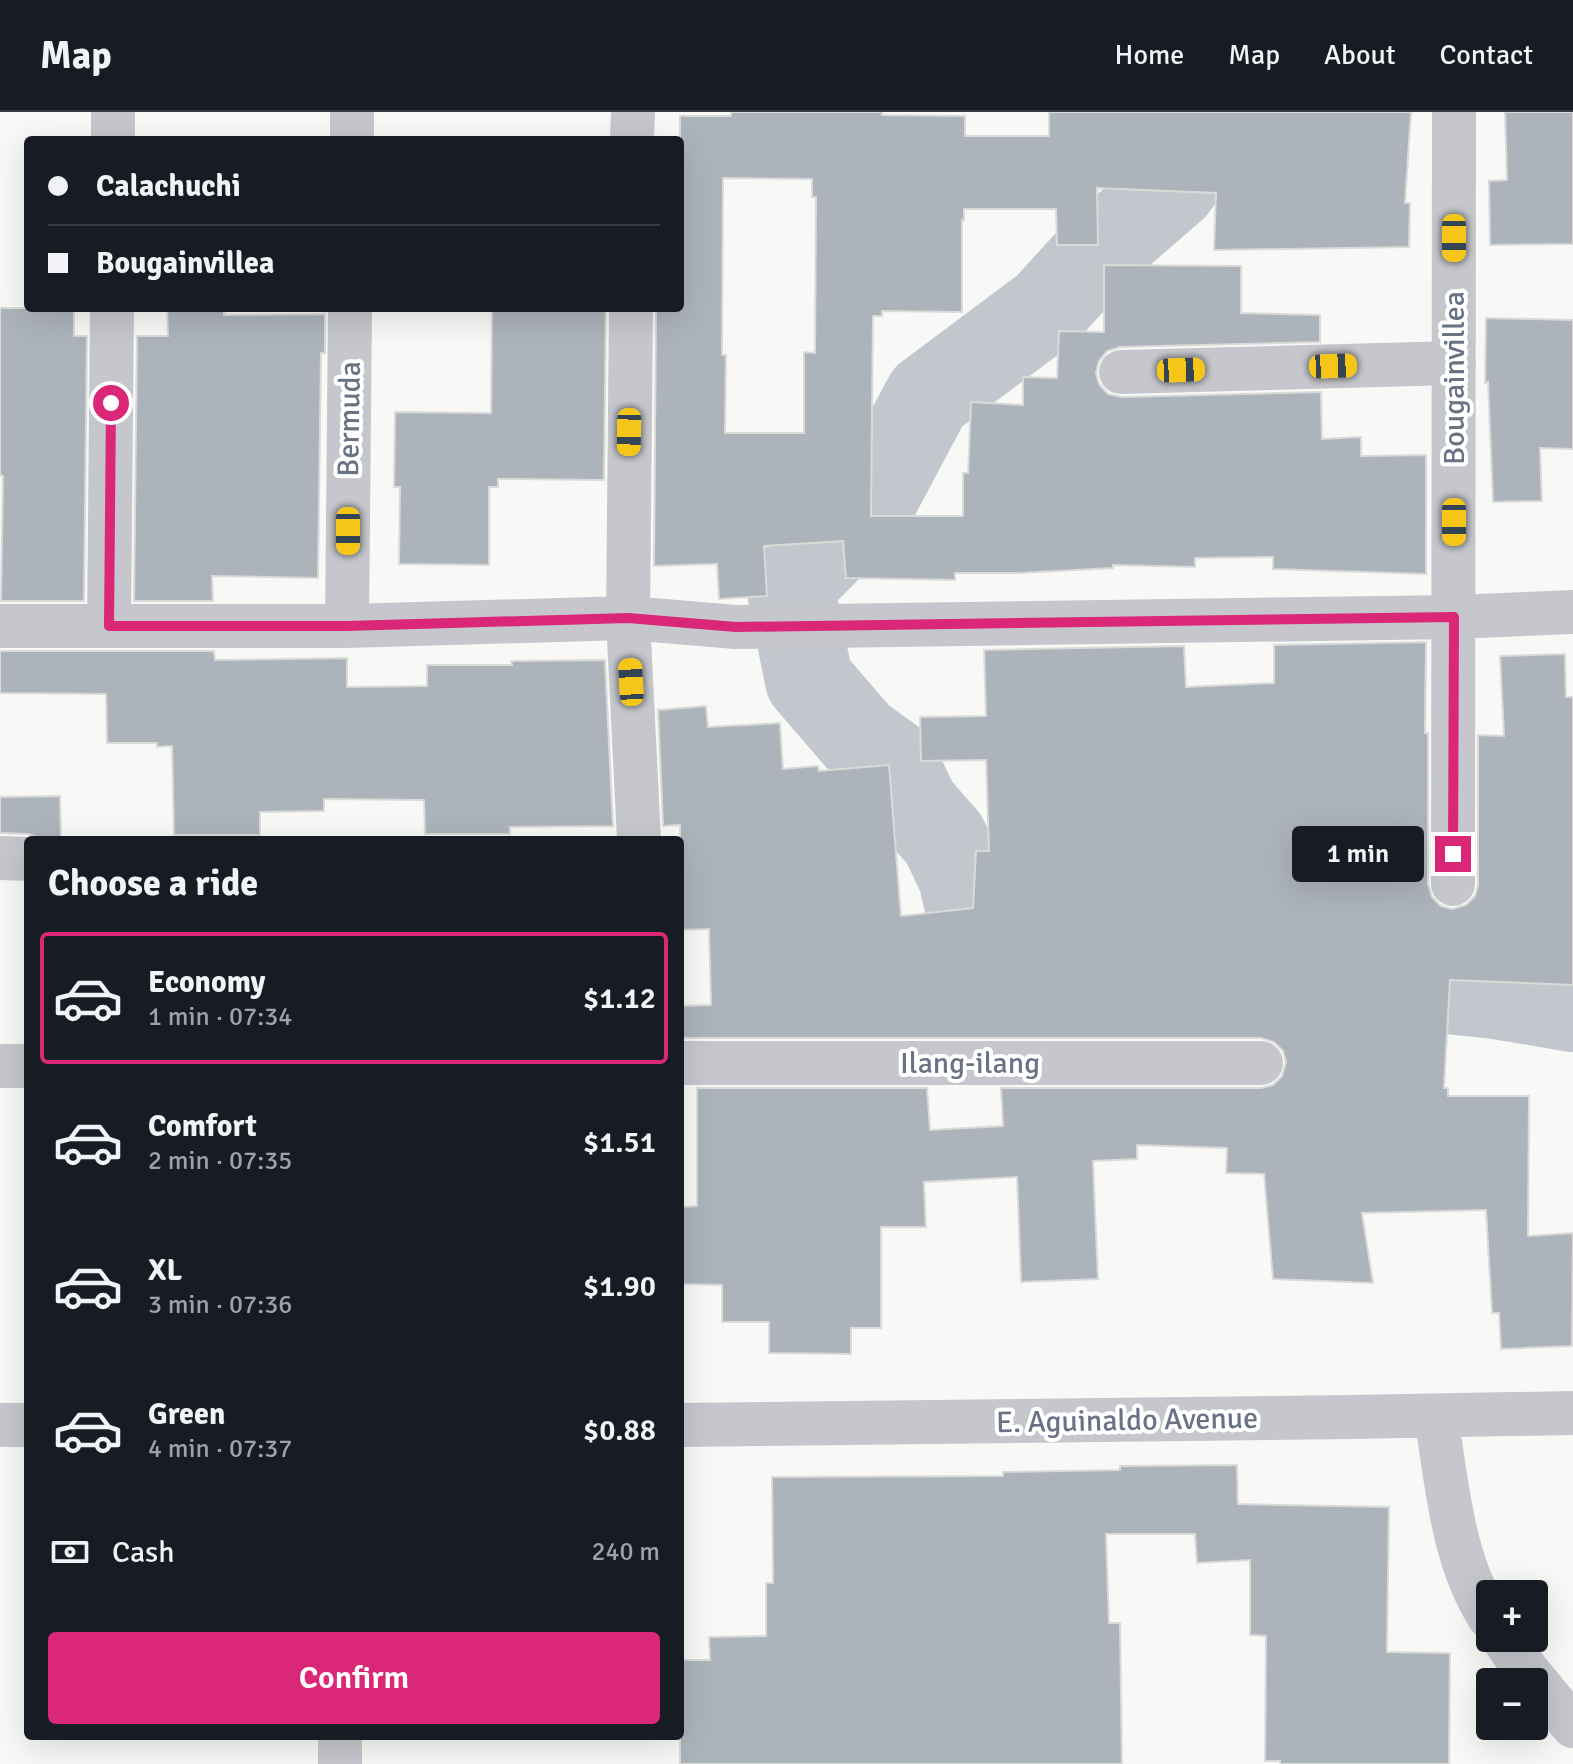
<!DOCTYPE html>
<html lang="en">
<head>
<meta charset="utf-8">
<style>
	:root { --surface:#171b24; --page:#242831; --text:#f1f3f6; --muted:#9ea1a6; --line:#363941; --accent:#db2777 }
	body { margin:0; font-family:Signika,sans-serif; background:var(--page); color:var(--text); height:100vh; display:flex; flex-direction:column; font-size:30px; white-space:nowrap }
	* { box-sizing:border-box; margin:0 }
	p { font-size:26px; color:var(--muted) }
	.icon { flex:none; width:44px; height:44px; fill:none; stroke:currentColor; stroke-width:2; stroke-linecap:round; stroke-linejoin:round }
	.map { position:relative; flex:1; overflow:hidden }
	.details { position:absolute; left:24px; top:724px; width:660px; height:904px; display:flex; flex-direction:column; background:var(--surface); border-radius:8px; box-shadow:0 8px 32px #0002 }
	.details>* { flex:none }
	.top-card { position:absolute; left:24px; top:24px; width:660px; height:176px; border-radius:8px; box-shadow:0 8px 32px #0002; display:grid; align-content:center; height:176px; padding:0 24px; background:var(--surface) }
	.controls { position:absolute; left:1476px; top:1468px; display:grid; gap:16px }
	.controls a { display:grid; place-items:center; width:72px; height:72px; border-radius:8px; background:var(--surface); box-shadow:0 8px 32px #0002; font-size:40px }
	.end { position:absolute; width:36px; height:36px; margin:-18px; border:10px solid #db2777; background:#fff; box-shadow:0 0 0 4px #fff }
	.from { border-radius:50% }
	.bubble { position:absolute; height:56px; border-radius:8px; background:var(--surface); box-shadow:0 8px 32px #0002; font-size:26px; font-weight:600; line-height:56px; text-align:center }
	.car { position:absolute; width:24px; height:48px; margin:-24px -12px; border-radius:10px; box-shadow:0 0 6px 2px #0007; background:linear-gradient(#f5c518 24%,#345 0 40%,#f5c518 0 76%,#345 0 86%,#f5c518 0) }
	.top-card b { display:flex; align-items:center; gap:28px; height:76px; font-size:30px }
	.top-card b+b { border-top:2px solid var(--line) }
	.top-card i { width:20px; height:20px; background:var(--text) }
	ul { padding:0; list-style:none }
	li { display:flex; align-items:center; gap:24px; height:132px; margin:0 16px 12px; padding:0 8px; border:4px solid transparent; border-radius:8px }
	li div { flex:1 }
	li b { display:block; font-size:30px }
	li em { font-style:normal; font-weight:600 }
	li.on { border-color:var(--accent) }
	li>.icon { width:72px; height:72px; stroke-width:1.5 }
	h2 { padding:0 24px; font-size:36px; line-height:96px }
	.pay { display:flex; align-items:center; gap:20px; height:88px; padding:0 24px; font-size:30px }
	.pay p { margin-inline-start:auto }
	.button { display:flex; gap:16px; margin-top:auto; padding:16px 24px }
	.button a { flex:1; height:92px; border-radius:8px; background:var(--accent); color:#fff; font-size:32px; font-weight:600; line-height:92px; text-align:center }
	header { display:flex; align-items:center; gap:48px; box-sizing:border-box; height:112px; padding:0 40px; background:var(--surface); border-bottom:2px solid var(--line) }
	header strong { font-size:38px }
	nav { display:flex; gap:44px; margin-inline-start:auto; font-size:28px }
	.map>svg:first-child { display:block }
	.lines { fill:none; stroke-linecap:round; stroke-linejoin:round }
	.river { stroke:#c1c7cd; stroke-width:88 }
	.building { fill:#adb3bb; stroke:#dadbd9; stroke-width:2; fill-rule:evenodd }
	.minor { stroke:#c5c7cc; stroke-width:44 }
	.route { stroke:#db2777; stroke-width:10 }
	.labels { text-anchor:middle; stroke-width:8; stroke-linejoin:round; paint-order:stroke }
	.street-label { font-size:30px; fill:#697386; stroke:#fff }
</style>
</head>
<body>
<header>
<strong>Map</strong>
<nav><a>Home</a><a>Map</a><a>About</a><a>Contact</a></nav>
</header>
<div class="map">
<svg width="1573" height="1652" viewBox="0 0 1573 1652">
	<rect width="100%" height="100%" fill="#f8f9f7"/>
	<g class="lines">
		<path class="river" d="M 1074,845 L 1013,837 L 982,819 L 970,800 L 962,765 L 944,727 L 915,694 L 895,652 L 859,626 L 809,568 L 790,474 L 870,394 L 928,285 L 1047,196 L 1098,140 L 1173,75 L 1219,14 L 1221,0
			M 1334,846 L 1388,872 L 1496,883 L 1573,896"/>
	</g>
	<path class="building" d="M 731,0 L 882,0 L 882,3 L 965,4 L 965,24 L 1049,24 L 1049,0 L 1411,0 L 1405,91 L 1410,91 L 1409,135 L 1214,138 L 1216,81 L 1097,76 L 1098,133 L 1057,133 L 1056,97 L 964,97 L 964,108 L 962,108 L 962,200 L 882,199 L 882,204 L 873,204 L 871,404 L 963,404 L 963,361 L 968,361 L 971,290 L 1023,293 L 1023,265 L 1057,266 L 1059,219 L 1104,220 L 1104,153 L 1241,154 L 1241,201 L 1320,203 L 1320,230 L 1120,235 L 1107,239 L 1099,249 L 1096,261 L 1099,272 L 1108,282 L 1122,285 L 1321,280 L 1322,327 L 1361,325 L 1361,344 L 1426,343 L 1426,462 L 1273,457 L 1273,445 L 1195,446 L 1195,455 L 1113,453 L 1113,456 L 1020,461 L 955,461 L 955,468 L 846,466 L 843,429 L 764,434 L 767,484 L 719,487 L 717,452 L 654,454 L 656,196 L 680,196 L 680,4 L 731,4 ZM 723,66 L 812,67 L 812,85 L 816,85 L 815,241 L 804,240 L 804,321 L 725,321 L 726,243 L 722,243 Z
		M 1505,0 L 1573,0 L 1573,132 L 1490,133 L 1489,69 L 1507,68 Z
		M 0,196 L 74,196 L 74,224 L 87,224 L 84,489 L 1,489 L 3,364 L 0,363 Z
		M 167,196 L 224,196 L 224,203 L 325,202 L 325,241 L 321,241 L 318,466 L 212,464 L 213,489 L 134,489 L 137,224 L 168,224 Z
		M 492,196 L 606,196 L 604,368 L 498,367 L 498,375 L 489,375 L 489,453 L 399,452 L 400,375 L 394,375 L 395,300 L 491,301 Z
		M 1486,206 L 1573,208 L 1573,337 L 1540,336 L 1542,389 L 1493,390 L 1488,270 L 1485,271 Z
		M 1426,530 L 1425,621 L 1428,621 L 1428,772 L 1432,785 L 1441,794 L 1452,797 L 1466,793 L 1475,784 L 1478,773 L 1478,623 L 1504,624 L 1500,544 L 1565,542 L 1566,585 L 1573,585 L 1573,873 L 1450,868 L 1444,976 L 1448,976 L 1448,984 L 1529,984 L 1528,1124 L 1573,1121 L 1572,1234 L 1501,1237 L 1499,1201 L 1492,1201 L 1486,1098 L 1362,1101 L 1373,1171 L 1273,1167 L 1264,1062 L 1226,1061 L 1227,1036 L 1137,1033 L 1137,1047 L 1093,1049 L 1098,1167 L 1021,1170 L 1017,1065 L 924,1070 L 926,1115 L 881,1115 L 881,1216 L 851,1216 L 851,1242 L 769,1241 L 769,1210 L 722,1210 L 722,1173 L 680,1172 L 680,1095 L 697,1094 L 697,976 L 927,976 L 930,1018 L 1003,1014 L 1001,976 L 1261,976 L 1273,973 L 1282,964 L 1286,950 L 1283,939 L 1274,930 L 1261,926 L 680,926 L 680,894 L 711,893 L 709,817 L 680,818 L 680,713 L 663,714 L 658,598 L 706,594 L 708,615 L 780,611 L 783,657 L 818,654 L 819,659 L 889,653 L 901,804 L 973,796 L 976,739 L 989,739 L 986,648 L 921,649 L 920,605 L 986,604 L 984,538 L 1184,534 L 1186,575 L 1274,571 L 1274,533 Z
		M 0,539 L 214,539 L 215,548 L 347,546 L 347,575 L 427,574 L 427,553 L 512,553 L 511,549 L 605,548 L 613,714 L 510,715 L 510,722 L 425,722 L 424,688 L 324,687 L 324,699 L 260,700 L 260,723 L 174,723 L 172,634 L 157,635 L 157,631 L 107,631 L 106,582 L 0,581 Z
		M 60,684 L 61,727 L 43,728 L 29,722 L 0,721 L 0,685 Z
		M 1237,1353 L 1238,1392 L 1389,1395 L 1387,1540 L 1450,1541 L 1449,1652 L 1280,1652 L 1280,1649 L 1265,1649 L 1266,1524 L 1250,1523 L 1250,1448 L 1197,1451 L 1195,1422 L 1106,1422 L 1109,1511 L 1120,1511 L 1122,1652 L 680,1652 L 680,1548 L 710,1548 L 709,1525 L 766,1524 L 766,1471 L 773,1471 L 772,1365 L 1003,1364 L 1003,1360 L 1120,1358 L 1120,1354 Z"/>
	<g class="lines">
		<path class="minor" d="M 113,28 L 113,0
			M 352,28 L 352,0
			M 632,28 L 633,0
			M 631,196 L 628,506 L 639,728
			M 1121,260 L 1454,251
			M 0,514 L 347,514 L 628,506 L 736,515 L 823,514 L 1454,505 L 1573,500
			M 109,514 L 112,196
			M 347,514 L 350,196
			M 0,746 L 28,747
			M 1453,772 L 1454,0
			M 680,951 L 1261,951
			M 0,954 L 28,954
			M 1436,1304 C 1447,1370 1452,1449 1490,1506
			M 0,1313 L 28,1313
			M 680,1313 L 1351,1305 L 1573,1301
			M 1503,1526 L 1516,1545 L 1573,1614
			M 340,1624 L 340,1652"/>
	</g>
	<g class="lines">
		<path class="route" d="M 111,291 L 109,514 L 347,514 L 628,506 L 736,515 L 1454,505 L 1453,742"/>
	</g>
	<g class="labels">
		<g class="street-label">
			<text transform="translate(1454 266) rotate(-90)" y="10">Bougainvillea</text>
			<text transform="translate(349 307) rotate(-89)" y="10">Bermuda</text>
			<text x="970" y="961">Ilang-ilang</text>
			<text transform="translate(1127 1308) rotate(-1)" y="10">E. Aguinaldo Avenue</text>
		</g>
	</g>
</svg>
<div class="controls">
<a>+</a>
<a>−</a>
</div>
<i class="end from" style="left:111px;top:291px"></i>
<i class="end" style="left:1453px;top:742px"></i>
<div class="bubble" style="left:1292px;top:714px;width:132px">1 min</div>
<i class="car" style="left:1454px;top:126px;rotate:180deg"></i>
<i class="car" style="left:1333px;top:254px;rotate:88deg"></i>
<i class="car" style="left:1181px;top:258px;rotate:88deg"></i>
<i class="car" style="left:629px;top:320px;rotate:181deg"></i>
<i class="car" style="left:1454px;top:410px;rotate:180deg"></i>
<i class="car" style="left:348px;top:419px;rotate:180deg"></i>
<i class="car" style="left:631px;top:570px;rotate:357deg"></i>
<div class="top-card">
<b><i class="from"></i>Calachuchi</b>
<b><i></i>Bougainvillea</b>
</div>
<section class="details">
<h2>Choose a ride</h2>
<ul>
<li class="on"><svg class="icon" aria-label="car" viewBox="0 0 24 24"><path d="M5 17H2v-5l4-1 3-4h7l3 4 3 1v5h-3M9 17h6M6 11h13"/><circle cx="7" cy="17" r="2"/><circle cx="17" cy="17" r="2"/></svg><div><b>Economy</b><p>1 min · 07:34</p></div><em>$1.12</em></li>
<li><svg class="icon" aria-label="car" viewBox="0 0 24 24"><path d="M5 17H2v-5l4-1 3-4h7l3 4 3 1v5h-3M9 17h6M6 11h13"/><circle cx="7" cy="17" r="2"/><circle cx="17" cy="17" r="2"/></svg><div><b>Comfort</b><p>2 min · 07:35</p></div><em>$1.51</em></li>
<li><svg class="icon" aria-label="car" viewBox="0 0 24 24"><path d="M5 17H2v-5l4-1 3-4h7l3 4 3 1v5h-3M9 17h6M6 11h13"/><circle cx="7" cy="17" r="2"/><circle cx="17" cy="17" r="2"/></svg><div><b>XL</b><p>3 min · 07:36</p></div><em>$1.90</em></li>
<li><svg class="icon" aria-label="car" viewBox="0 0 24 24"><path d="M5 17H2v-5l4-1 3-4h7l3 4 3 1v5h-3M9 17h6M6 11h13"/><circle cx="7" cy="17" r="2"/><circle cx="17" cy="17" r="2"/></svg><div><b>Green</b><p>4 min · 07:37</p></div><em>$0.88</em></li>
</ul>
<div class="pay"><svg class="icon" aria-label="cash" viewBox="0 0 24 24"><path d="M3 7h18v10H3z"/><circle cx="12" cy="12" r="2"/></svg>Cash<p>240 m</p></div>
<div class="button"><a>Confirm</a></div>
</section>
</div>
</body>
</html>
